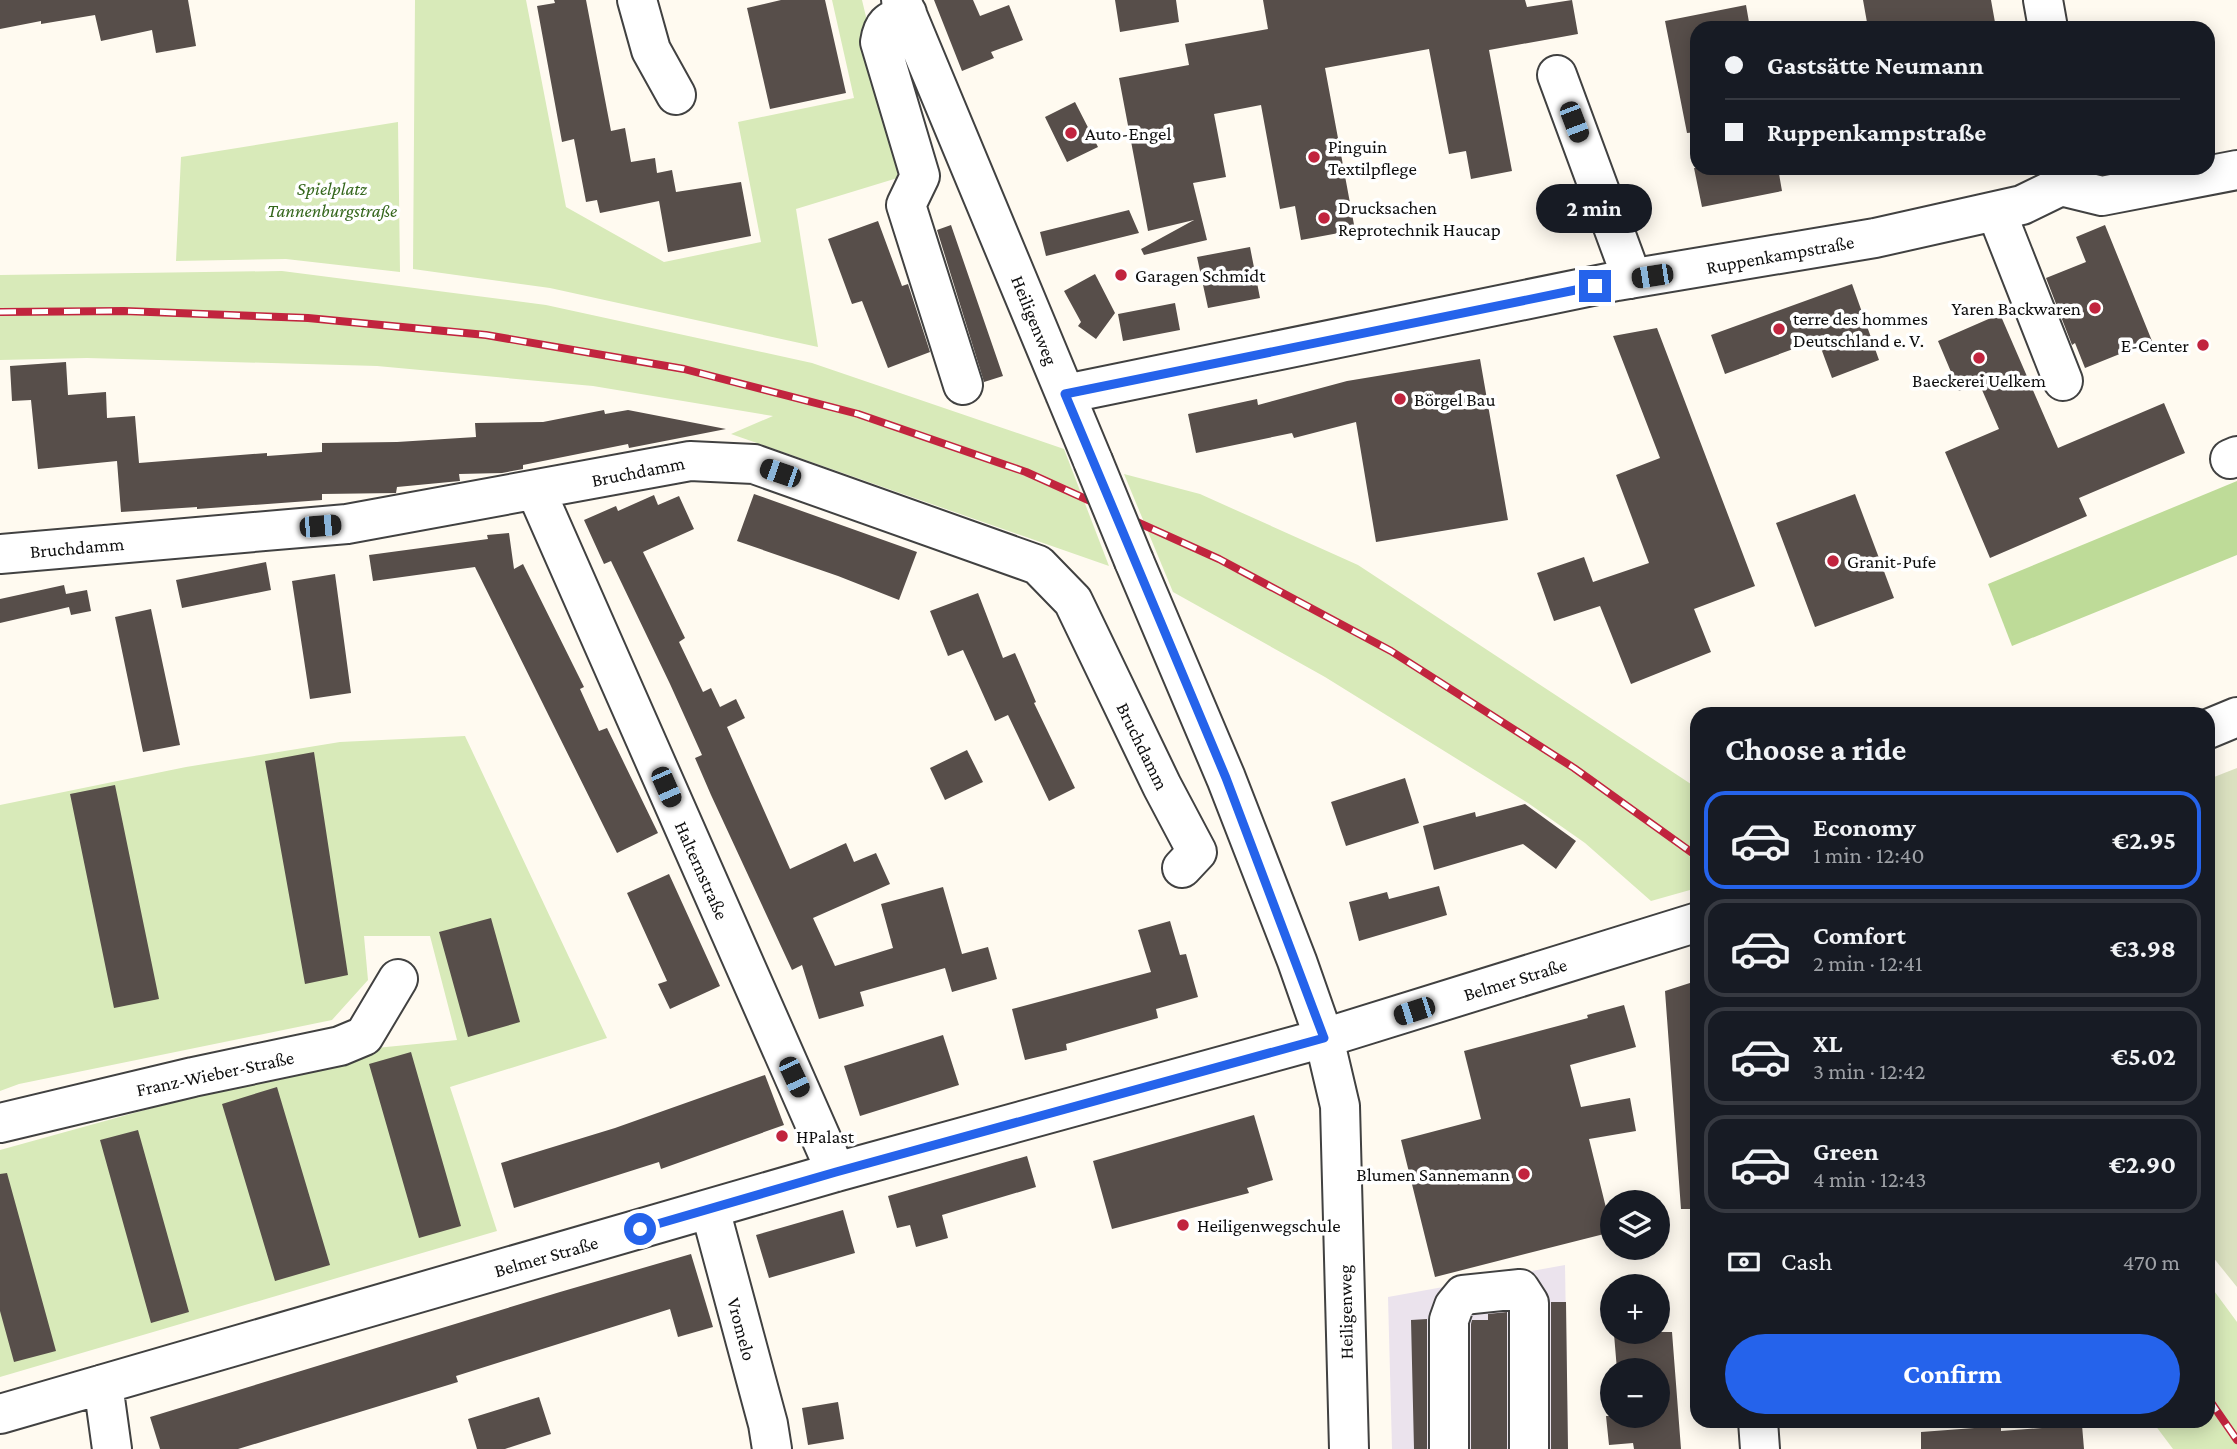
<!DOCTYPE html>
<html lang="en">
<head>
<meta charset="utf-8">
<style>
	:root { --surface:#171b24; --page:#242831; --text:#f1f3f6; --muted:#9ea1a6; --line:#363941; --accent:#2563eb }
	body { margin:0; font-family:"Crimson Pro",serif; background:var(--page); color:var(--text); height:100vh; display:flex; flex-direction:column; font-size:26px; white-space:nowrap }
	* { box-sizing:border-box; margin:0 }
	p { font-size:23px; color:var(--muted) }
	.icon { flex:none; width:38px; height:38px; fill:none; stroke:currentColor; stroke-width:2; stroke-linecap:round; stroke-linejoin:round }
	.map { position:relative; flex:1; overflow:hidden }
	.panel { position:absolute; left:1690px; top:707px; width:525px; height:721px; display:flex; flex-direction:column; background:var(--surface); border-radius:21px; box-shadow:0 4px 18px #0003 }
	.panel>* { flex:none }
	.top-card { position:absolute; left:1690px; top:21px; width:525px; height:154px; border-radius:21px; box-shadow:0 4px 18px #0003; display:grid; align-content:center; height:154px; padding:0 35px; background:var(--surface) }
	.fabs { position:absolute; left:1600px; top:1190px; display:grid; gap:14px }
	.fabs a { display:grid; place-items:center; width:70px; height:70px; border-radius:50%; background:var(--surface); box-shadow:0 4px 18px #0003; font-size:35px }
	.end { position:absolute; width:32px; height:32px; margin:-16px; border:9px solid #2563eb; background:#fff; box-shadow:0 0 0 4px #fff }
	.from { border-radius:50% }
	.bubble { position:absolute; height:49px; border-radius:24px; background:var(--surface); box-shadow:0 4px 18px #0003; font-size:23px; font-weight:700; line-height:49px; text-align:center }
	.car { position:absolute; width:21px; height:42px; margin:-21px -10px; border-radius:9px; box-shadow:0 0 5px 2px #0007; background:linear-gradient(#222 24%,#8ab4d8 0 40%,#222 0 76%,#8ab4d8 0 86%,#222 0) }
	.top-card b { display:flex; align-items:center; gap:24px; height:66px; font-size:26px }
	.top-card b+b { border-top:2px solid var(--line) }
	.top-card i { width:18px; height:18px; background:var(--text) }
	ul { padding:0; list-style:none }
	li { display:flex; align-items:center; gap:21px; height:98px; margin:0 14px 10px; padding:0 21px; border:4px solid var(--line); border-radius:21px }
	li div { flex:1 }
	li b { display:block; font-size:26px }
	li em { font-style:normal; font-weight:700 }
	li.selected { border-color:var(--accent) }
	li>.icon { width:63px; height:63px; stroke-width:1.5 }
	h2 { padding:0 35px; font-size:32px; line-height:84px }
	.pay { display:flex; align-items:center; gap:18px; height:77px; padding:0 35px; font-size:26px }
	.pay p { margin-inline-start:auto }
	.button { display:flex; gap:14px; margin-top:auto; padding:14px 35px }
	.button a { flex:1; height:80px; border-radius:42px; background:var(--accent); color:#fff; font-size:28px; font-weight:700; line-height:80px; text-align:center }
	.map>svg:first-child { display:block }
	.industrial { fill:#ebe3ed }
	.green { fill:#d8eab9 }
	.forest { fill:#bedb98 }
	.cemetery { fill:#dbe1c0 }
	.building { fill:#574e4a }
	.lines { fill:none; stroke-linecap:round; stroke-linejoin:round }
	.minor-casing { stroke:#414141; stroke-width:42 }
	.minor { stroke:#fff; stroke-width:38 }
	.rail-casing { stroke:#c1243e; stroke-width:8 }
	.rail { stroke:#fff; stroke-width:5; stroke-dasharray:16; stroke-linecap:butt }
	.minor-bridge-casing { stroke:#414141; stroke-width:42; stroke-linecap:butt }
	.minor-bridge { stroke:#fff; stroke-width:38 }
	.route { stroke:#2563eb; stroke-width:9 }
	.poi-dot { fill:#c1243e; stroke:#fff; stroke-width:2.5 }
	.labels { text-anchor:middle; stroke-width:7; stroke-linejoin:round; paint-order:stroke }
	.poi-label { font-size:19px; fill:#0e0e0e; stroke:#fff; text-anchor:start }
	.park-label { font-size:19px; font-style:italic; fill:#35671d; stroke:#fff }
	.street-label { font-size:19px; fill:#0e0e0e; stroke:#fff }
</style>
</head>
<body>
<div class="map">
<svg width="2237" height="1449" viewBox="0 0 2237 1449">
	<rect width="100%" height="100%" fill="#fffaf0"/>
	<path class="industrial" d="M 1565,1265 L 1568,1449 L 1392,1449 L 1388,1297 Z"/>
	<path class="green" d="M 415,0 L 526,0 L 566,207 L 664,262 L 761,242 L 738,122 L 854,98 L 832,0 L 862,0 L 904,176 L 796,209 L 818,347 L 550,288 L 413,269 Z
		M 398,122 L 400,272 L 286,259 L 176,261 L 181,157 Z
		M 282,271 L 546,305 L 812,363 L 1064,449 L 1109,566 L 731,434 L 773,416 L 593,386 L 377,366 L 87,358 L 0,360 L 0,275 Z
		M 1124,474 L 1200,494 L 1358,565 L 1697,788 L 1697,888 L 1651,901 L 1585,843 L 1528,803 L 1325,677 L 1173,592 Z
		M 465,736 L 607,1038 L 450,1087 L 497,1231 L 0,1377 L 0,1150 L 366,1049 L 457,1040 L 430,936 L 364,936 L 368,980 L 332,1020 L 19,1084 L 0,1091 L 0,805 L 186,767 L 340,742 Z
		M 2209,1284 L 2237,1322 L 2237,1449 L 2173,1449 L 2152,1421 L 2208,1421 Z"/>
	<path class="forest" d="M 2237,481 L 2237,555 L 2012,646 L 1988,584 Z"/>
	<path class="cemetery" d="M 2237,768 L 2237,1287 L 2208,1251 L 2209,779 Z"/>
	<path class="building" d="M 0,0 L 188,0 L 196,46 L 156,53 L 152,30 L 101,41 L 95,15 L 41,24 L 41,21 L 0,29 Z
		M 554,0 L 586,0 L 611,131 L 625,128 L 631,162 L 655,158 L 657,173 L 672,170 L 676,192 L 741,182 L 751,236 L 668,252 L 659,201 L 600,213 L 597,200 L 586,202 L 574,139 L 562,142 L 537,6 L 555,3 Z
		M 781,0 L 825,0 L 846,93 L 770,109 L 747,8 Z
		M 934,0 L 973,0 L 980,16 L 1009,5 L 1023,40 L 991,52 L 994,58 L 962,71 Z
		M 1115,0 L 1176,0 L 1179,22 L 1120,32 Z
		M 1263,0 L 1525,0 L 1527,7 L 1572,0 L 1578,34 L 1489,50 L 1512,171 L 1471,179 L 1466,151 L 1449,154 L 1429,49 L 1325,68 L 1355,230 L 1301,240 L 1295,206 L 1280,209 L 1261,105 L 1214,114 L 1226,177 L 1193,183 L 1207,240 L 1144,255 L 1141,249 L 1194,220 L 1148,231 L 1119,78 L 1189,65 L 1185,44 L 1268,29 Z
		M 1863,0 L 1991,0 L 1996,28 L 1868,28 Z
		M 1746,5 L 1750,28 L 1698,28 L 1698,132 L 1687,133 L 1665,21 Z
		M 1075,102 L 1098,147 L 1067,162 L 1045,117 Z
		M 1694,168 L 1778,168 L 1782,191 L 1702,207 Z
		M 1129,210 L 1139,233 L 1046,256 L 1040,232 Z
		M 878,221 L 902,286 L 908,284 L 930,352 L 888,368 L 862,301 L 852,304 L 828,239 Z
		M 951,225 L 1003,376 L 984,382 L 937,230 Z
		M 2105,225 L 2152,341 L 2085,368 L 2075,343 L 2072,345 L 2046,278 L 2086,262 L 2076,237 Z
		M 1250,247 L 1260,298 L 1208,308 L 1197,257 Z
		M 1095,274 L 1115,313 L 1096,339 L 1078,326 L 1081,322 L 1064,291 Z
		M 1852,284 L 1879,360 L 1832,378 L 1818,340 L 1725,374 L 1711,335 Z
		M 1175,303 L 1180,330 L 1123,341 L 1118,314 Z
		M 2000,314 L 2058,448 L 2164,403 L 2185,453 L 2079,498 L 2087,516 L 1990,558 L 1945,452 L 1999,429 L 1979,383 L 1959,391 L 1938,341 Z
		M 1657,328 L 1755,586 L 1694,609 L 1711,652 L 1631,684 L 1600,606 L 1554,621 L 1537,573 L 1584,557 L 1593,582 L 1649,563 L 1616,475 L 1660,458 L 1613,336 Z
		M 1480,359 L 1508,520 L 1376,542 L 1356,422 L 1294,438 L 1292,433 L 1196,453 L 1188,414 L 1257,399 L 1258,405 L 1347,381 Z
		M 66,362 L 68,395 L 106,392 L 107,418 L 135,416 L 139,463 L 267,453 L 267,456 L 322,452 L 322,443 L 397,442 L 476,437 L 475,423 L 543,422 L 604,410 L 605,414 L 628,410 L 726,429 L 629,448 L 628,444 L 523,465 L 523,469 L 502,473 L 459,474 L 460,481 L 397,487 L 396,493 L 322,494 L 322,500 L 197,509 L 197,507 L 121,512 L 117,461 L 38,469 L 31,400 L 12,401 L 10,366 Z
		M 754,494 L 917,552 L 899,600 L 838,576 L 737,541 Z
		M 1855,494 L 1894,598 L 1815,627 L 1776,523 Z
		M 654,495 L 658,505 L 679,496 L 694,529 L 643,552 L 685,638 L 679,642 L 703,692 L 711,688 L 720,707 L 736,699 L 745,718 L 727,727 L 790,869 L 846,843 L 854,862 L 876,853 L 890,884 L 813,918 L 835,966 L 893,948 L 881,904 L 943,887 L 962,954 L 988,947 L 997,979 L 952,992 L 945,968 L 860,992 L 864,1006 L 819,1019 L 802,965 L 792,970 L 711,795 L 695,758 L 702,755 L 670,684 L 611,561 L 604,564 L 584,520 L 616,506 L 618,511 Z
		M 509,533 L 514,569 L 523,564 L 584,687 L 580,689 L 599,731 L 607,728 L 658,833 L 617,853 L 475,567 L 373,581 L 369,555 L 488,539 L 487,535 Z
		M 266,562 L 271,590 L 182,608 L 176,580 Z
		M 335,574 L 351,693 L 310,699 L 292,581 Z
		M 64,585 L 66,594 L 87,590 L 91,611 L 71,615 L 69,607 L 0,623 L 0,599 Z
		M 978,593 L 1003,658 L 1015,653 L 1036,702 L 1034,703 L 1075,788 L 1049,801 L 1008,715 L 995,721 L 963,650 L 948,656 L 930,611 Z
		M 151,609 L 180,745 L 143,752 L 115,617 Z
		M 967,750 L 983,782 L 945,800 L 930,768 Z
		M 314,752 L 348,975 L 305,984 L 265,761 Z
		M 1405,778 L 1419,823 L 1346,846 L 1331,802 Z
		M 115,785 L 159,999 L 114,1008 L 70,794 Z
		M 1525,804 L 1576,841 L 1556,869 L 1523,844 L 1434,870 L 1423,826 L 1475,812 L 1476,817 Z
		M 669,874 L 720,986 L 670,1009 L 658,984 L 667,981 L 627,893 Z
		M 1439,886 L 1447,915 L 1359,941 L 1349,902 L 1387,892 L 1389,899 Z
		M 491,918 L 520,1022 L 468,1037 L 439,932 Z
		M 1170,921 L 1180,955 L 1186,954 L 1198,997 L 1156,1009 L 1158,1018 L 1066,1044 L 1067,1050 L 1025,1060 L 1012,1009 L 1151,972 L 1138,930 Z
		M 1693,982 L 1698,1043 L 1698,1209 L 1681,1209 L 1665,991 Z
		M 1624,1005 L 1636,1047 L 1570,1065 L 1581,1107 L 1630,1098 L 1636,1131 L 1589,1139 L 1612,1232 L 1435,1277 L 1401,1140 L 1481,1119 L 1464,1051 L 1588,1018 L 1587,1015 Z
		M 943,1035 L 959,1085 L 860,1116 L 844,1066 Z
		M 411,1052 L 461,1226 L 419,1238 L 369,1064 Z
		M 765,1075 L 784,1125 L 661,1169 L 659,1162 L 514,1208 L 501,1163 L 615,1128 Z
		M 277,1087 L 330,1265 L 275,1281 L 222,1104 Z
		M 1254,1115 L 1273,1180 L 1247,1188 L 1249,1193 L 1112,1229 L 1093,1161 Z
		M 138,1130 L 189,1312 L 151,1323 L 100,1140 Z
		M 1027,1156 L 1036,1187 L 942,1215 L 948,1238 L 916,1247 L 910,1225 L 897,1228 L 888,1196 Z
		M 7,1173 L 56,1351 L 14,1362 L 0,1311 L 0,1174 Z
		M 843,1210 L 855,1253 L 769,1278 L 756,1235 Z
		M 691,1254 L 713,1327 L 678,1337 L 670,1309 L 456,1376 L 458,1382 L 238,1449 L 160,1449 L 150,1417 L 560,1292 Z
		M 1551,1302 L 1566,1302 L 1568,1449 L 1551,1449 Z
		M 1507,1312 L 1507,1449 L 1471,1449 L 1471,1324 L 1472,1320 L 1488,1320 L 1488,1314 Z
		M 1427,1319 L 1427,1449 L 1414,1449 L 1411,1320 Z
		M 1634,1332 L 1672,1332 L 1681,1449 L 1634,1449 L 1633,1443 L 1609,1445 L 1606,1416 L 1657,1416 L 1657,1370 L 1617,1370 L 1614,1334 Z
		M 539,1397 L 551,1434 L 505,1449 L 477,1449 L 468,1419 Z
		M 838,1402 L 844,1439 L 808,1445 L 802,1408 Z
		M 2082,1425 L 2084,1449 L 1921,1449 L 1921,1432 L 2001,1426 L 2001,1431 Z"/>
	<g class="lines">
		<g class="minor-casing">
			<path id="minor" d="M 637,0 L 651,50 L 676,95
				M 901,0 L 1093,461
				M 2043,0 L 2048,28
				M 907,13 C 890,21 883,22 880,42 L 920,176 L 906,205 L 963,385
				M 1557,75 L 1626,262 L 1630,279
				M 2061,186 L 2102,196 L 2237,170
				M 1996,211 L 2063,381
				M 1065,394 L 1617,281 L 1875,238 L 2022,205 L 2061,186 L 2065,168
				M 2230,459 L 2237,456
				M 536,491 L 836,1172
				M 0,554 L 347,524 L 690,461 L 754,464 L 1038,565 L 1073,601 L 1162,786 L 1197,852 L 1182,868
				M 1134,561 L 1226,778 L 1297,961 L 1324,1038 L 1340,1106 L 1349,1449
				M 2208,729 L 2237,717
				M 0,1123 L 193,1077 L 340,1046 L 364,1036 L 398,979
				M 710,1209 L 768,1424 L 772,1449
				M 103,1384 L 112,1449
				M 0,1414 L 836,1172 L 1324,1038 L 1698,922
				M 1758,1421 L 1760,1449
				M 1449,1449 L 1449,1320 L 1454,1306 L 1463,1295 L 1520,1289 L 1529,1303 L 1529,1449"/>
		</g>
		<use href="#minor" class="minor"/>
		<g class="rail-casing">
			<path id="rail" d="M 0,312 L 124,311 L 308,318 L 486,335 L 684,369 L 858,414 L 1026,472 L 1219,559 L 1391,651 L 1574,768 L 1698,857
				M 2208,1398 L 2237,1440"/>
		</g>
		<use href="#rail" class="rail"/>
		<g class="minor-bridge-casing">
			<path id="minor-bridge" d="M 1093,461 L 1134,561"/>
		</g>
		<use href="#minor-bridge" class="minor-bridge"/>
	</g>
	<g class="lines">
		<path class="route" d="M 640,1229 L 836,1172 L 1324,1038 L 1226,778 L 1065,394 L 1595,286"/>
	</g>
	<g class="poi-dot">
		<circle cx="1071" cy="133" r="7"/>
		<circle cx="1314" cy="157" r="7"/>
		<circle cx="1324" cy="218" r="7"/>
		<circle cx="1121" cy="275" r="7"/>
		<circle cx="2095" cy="308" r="7"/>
		<circle cx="1779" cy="329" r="7"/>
		<circle cx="2203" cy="345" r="7"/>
		<circle cx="1979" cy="358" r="7"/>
		<circle cx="1400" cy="399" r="7"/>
		<circle cx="1833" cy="561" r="7"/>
		<circle cx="782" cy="1136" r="7"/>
		<circle cx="1524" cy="1174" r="7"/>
		<circle cx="1183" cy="1225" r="7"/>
	</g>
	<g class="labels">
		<g class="poi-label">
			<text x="1085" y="140">Auto-Engel</text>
			<text x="1328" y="153">Pinguin<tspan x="1328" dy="22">Textilpflege</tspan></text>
			<text x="1338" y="214">Drucksachen<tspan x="1338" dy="22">Reprotechnik Haucap</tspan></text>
			<text x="1135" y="282">Garagen Schmidt</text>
			<text x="2081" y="315" text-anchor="end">Yaren Backwaren</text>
			<text x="1793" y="325">terre des hommes<tspan x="1793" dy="22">Deutschland e. V.</tspan></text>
			<text x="2189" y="352" text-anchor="end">E-Center</text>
			<text x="1979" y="387" text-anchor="middle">Baeckerei Uelkem</text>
			<text x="1414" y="406">Börgel Bau</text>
			<text x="1847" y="568">Granit-Pufe</text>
			<text x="796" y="1143">HPalast</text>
			<text x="1510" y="1181" text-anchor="end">Blumen Sannemann</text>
			<text x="1197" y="1232">Heiligenwegschule</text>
		</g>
		<g class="park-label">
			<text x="332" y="195">Spielplatz<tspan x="332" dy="22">Tannenburgstraße</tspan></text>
		</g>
		<g class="street-label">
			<text transform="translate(1780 254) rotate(-10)" y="7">Ruppenkampstraße</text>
			<text transform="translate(1035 320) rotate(68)" y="7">Heiligenweg</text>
			<text transform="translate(638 471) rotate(-11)" y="7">Bruchdamm</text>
			<text transform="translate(77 547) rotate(-5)" y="7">Bruchdamm</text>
			<text transform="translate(1143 746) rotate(64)" y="7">Bruchdamm</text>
			<text transform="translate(702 870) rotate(66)" y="7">Halternstraße</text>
			<text transform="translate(1515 979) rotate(-17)" y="7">Belmer Straße</text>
			<text transform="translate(215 1073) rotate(-12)" y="7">Franz-Wieber-Straße</text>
			<text transform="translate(546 1256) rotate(-16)" y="7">Belmer Straße</text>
			<text transform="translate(1345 1312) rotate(-91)" y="7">Heiligenweg</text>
			<text transform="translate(742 1329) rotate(75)" y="7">Vromelo</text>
		</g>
	</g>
</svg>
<div class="fabs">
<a><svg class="icon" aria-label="layers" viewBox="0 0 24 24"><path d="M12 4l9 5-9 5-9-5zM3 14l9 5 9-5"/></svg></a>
<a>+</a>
<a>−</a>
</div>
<i class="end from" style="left:640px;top:1229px"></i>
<i class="end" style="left:1595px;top:286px"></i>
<div class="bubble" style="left:1536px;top:184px;width:116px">2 min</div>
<i class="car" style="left:1574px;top:122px;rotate:159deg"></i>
<i class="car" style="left:1652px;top:276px;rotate:261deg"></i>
<i class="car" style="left:780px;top:473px;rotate:289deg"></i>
<i class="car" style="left:320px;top:526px;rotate:85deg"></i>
<i class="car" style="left:666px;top:787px;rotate:156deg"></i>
<i class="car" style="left:1414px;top:1011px;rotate:252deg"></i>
<i class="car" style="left:794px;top:1077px;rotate:155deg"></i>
<div class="top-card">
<b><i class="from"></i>Gastsätte Neumann</b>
<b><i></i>Ruppenkampstraße</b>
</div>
<section class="panel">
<h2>Choose a ride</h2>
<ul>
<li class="selected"><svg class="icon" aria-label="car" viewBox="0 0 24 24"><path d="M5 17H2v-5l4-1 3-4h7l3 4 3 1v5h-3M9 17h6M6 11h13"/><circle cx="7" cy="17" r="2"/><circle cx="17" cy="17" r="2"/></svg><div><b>Economy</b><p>1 min · 12:40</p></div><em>€2.95</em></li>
<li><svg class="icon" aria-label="car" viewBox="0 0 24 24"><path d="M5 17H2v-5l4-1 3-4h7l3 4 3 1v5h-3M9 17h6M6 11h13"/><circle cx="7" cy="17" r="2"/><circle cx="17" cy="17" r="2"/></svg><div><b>Comfort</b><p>2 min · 12:41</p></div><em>€3.98</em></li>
<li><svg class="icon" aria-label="car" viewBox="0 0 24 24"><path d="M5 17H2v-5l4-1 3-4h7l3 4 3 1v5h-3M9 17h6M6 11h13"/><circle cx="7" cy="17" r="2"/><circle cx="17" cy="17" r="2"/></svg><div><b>XL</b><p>3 min · 12:42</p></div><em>€5.02</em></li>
<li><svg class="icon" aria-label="car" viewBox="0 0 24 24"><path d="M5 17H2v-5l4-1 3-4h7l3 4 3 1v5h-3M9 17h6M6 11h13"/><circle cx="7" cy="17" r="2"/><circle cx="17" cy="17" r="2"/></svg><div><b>Green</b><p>4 min · 12:43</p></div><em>€2.90</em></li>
</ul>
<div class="pay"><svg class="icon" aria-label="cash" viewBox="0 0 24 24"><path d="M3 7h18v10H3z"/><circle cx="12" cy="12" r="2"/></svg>Cash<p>470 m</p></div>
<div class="button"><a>Confirm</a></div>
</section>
</div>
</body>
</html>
